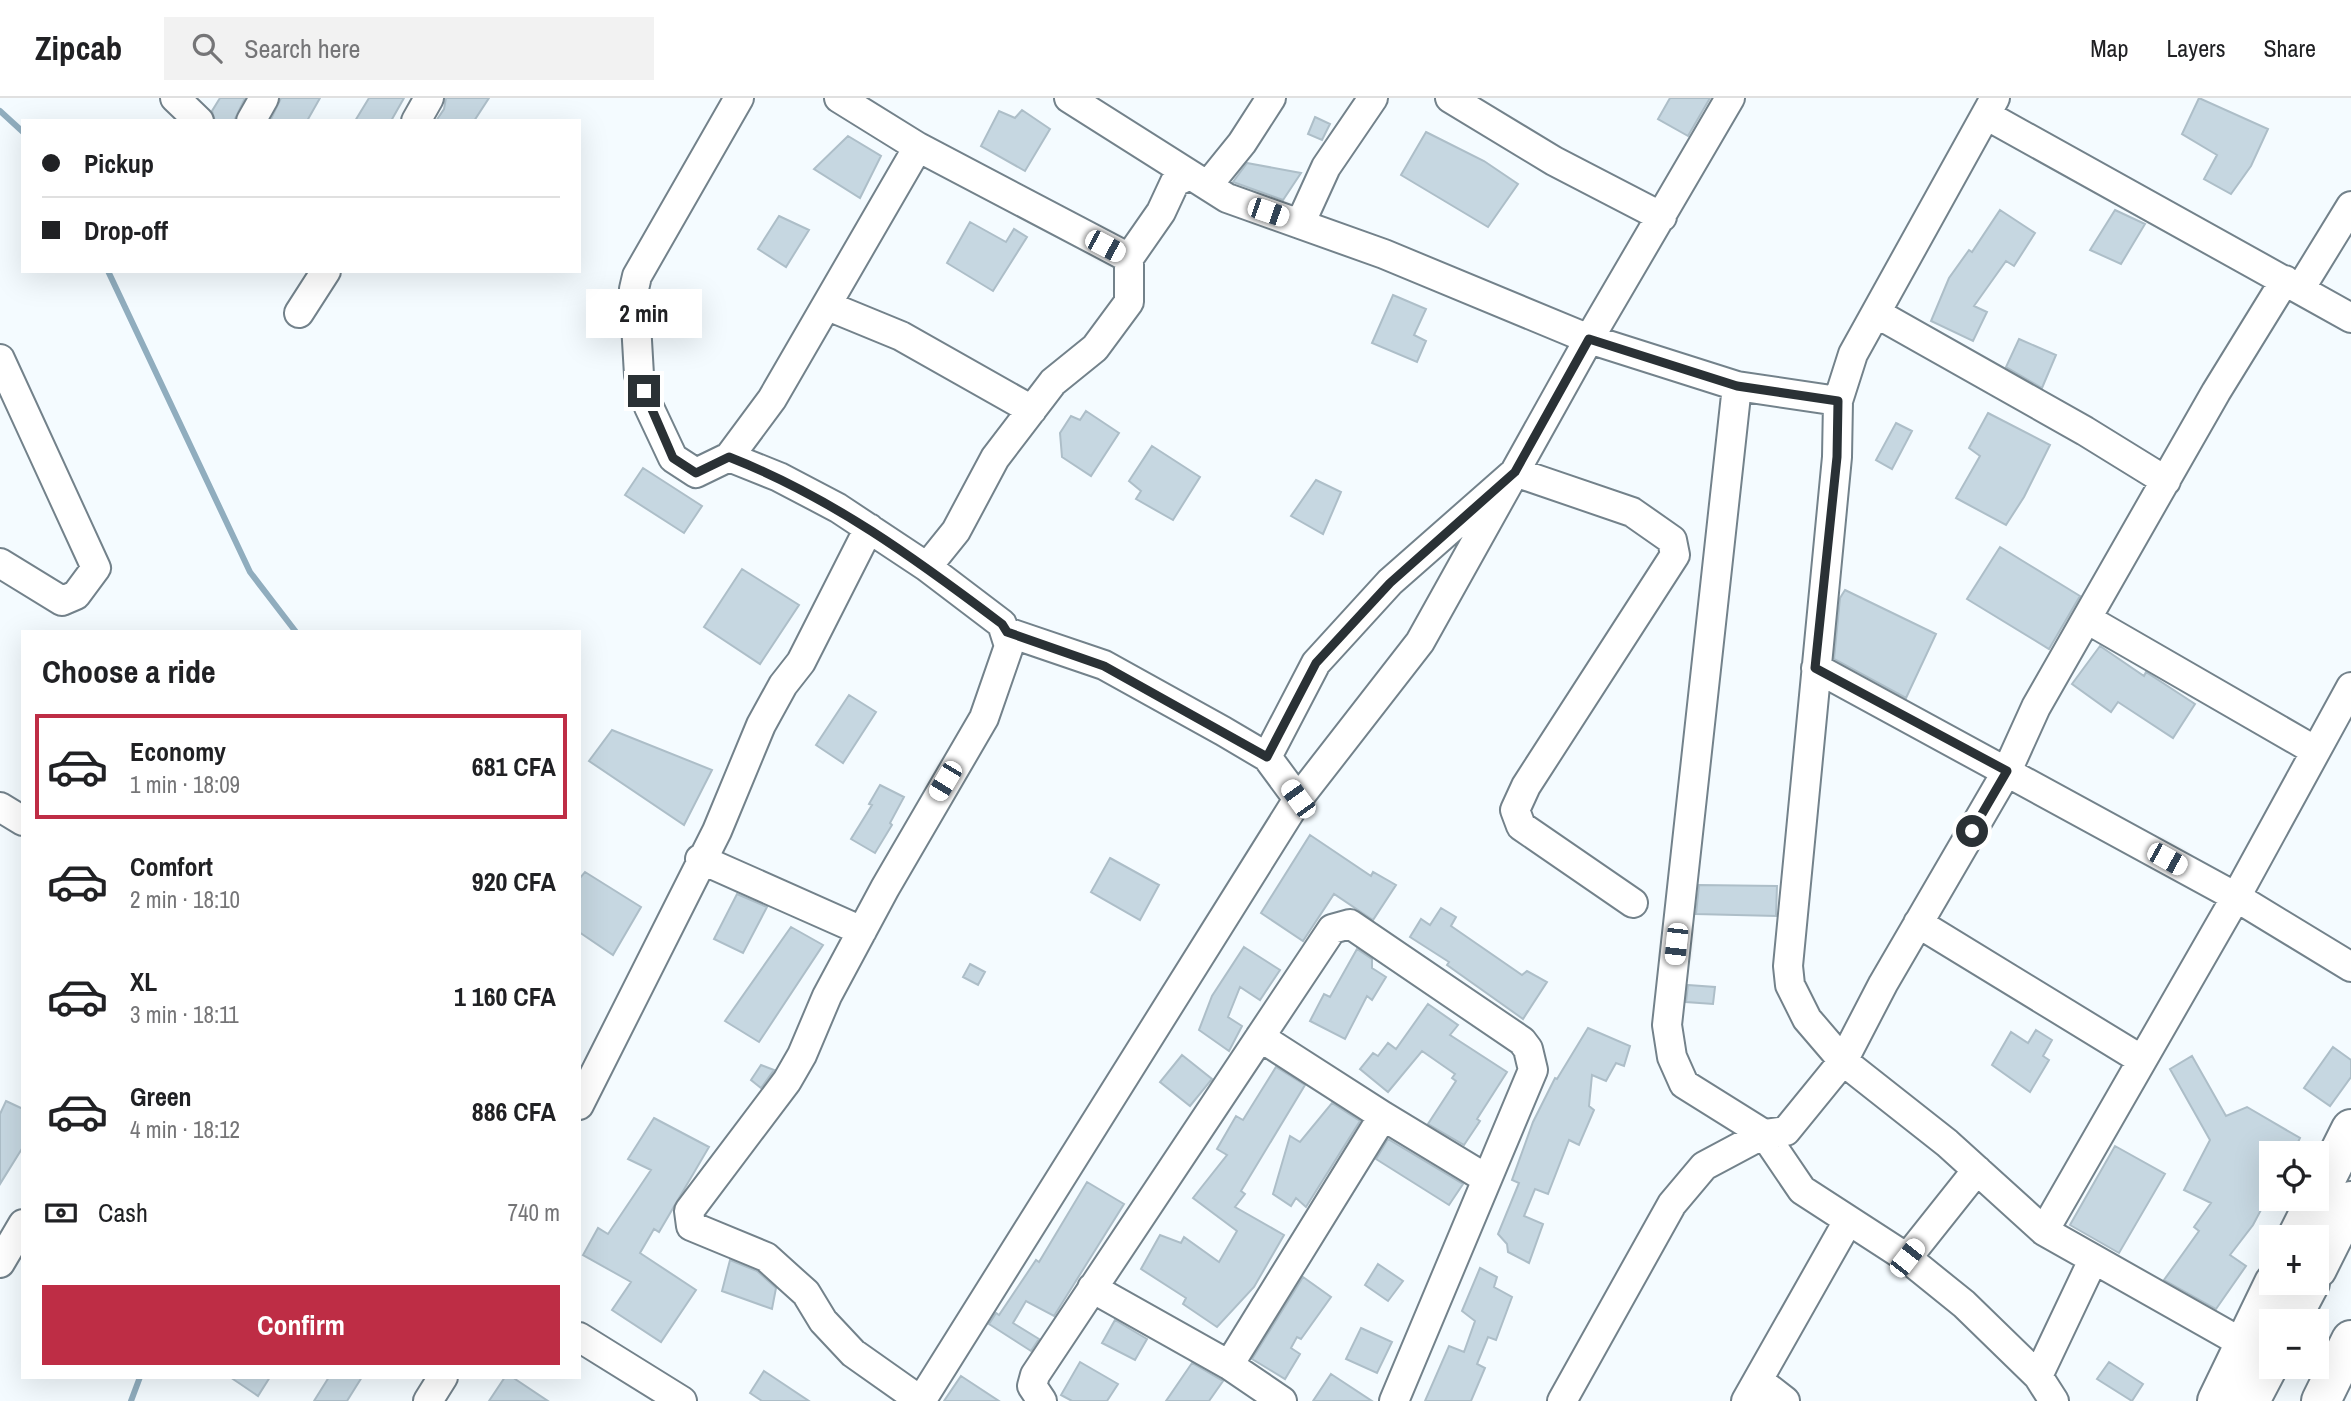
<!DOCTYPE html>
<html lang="en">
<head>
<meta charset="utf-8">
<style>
	:root { --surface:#fff; --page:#f2f2f2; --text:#202124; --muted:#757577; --line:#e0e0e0; --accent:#be2d45 }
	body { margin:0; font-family:"Archivo Narrow",sans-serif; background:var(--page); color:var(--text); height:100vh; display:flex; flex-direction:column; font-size:26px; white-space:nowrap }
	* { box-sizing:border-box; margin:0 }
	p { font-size:23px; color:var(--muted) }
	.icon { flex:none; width:38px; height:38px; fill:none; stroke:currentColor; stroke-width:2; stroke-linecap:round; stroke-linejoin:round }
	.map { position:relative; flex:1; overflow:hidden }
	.side { position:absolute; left:21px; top:532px; width:560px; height:749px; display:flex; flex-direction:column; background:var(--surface); border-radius:0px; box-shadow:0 7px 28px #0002 }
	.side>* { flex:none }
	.guide { position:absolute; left:21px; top:21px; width:560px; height:154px; border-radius:0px; box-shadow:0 7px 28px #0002; display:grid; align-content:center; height:154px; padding:0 21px; background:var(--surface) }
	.buttons { position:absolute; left:2259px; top:1043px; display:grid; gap:14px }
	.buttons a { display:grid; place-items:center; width:70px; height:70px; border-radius:0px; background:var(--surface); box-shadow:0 7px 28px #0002; font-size:35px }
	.end { position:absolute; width:32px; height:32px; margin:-16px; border:9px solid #2a3135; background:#fff; box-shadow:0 0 0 4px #fff }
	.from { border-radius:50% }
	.bubble { position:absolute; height:49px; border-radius:0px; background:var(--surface); box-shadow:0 7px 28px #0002; font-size:23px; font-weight:800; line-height:49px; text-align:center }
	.car { position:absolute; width:21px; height:42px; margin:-21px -10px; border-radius:9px; box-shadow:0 0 5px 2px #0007; background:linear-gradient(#fff 24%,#345 0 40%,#fff 0 76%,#345 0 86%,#fff 0) }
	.guide b { display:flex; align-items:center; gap:24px; height:66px; font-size:26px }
	.guide b+b { border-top:2px solid var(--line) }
	.guide i { width:18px; height:18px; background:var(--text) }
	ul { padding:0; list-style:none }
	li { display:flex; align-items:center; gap:21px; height:105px; margin:0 14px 10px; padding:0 7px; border:4px solid transparent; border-radius:0px }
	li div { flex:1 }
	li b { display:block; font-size:26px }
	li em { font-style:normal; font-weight:800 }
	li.current { border-color:var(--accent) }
	li>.icon { width:63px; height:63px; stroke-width:1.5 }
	h2 { padding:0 21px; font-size:32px; line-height:84px }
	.pay { display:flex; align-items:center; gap:18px; height:77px; padding:0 21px; font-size:26px }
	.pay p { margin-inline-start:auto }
	.action { display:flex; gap:14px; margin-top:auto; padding:14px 21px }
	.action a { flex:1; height:80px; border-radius:0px; background:var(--accent); color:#fff; font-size:28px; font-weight:800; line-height:80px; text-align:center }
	header { display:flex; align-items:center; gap:42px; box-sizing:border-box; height:98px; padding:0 35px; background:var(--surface); border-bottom:2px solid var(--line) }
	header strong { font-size:33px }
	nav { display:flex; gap:38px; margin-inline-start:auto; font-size:24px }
	.search { width:490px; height:63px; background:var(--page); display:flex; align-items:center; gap:18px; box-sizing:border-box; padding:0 24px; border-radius:0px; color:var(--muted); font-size:26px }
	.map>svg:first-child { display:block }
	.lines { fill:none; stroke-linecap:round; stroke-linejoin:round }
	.stream { stroke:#90adbe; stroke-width:6 }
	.building { fill:#c6d7e1; stroke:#adbec8; stroke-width:2 }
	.minor-casing { stroke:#73828b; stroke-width:32 }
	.highway-casing { stroke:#73828b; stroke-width:42 }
	.minor { stroke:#fff; stroke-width:28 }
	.highway { stroke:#fff; stroke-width:38 }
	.route { stroke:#2a3135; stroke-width:9 }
</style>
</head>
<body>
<header>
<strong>Zipcab</strong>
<div class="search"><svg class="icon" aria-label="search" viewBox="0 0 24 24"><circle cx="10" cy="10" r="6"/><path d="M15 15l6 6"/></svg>Search here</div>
<nav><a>Map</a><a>Layers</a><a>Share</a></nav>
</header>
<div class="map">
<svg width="2351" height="1303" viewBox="0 0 2351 1303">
	<rect width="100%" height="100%" fill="#f4fbff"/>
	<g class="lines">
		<path class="stream" d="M 0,13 L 23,34
			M 108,173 L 250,474 L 296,534
			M 131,1303 L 140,1279"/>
	</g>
	<path class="building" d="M 220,0 L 245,0 L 234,23 L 215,23 L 212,13 Z
		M 281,0 L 320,0 L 307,23 L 270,23 Z
		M 369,0 L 404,0 L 391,23 L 355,23 Z
		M 446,0 L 489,0 L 474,23 L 436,23 L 444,11 Z
		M 1670,0 L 1710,0 L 1688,38 L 1658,21 Z
		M 2199,0 L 2268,31 L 2251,68 L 2231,96 L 2204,81 L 2217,57 L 2182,36 Z
		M 1022,12 L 1050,31 L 1025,73 L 981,48 L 999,13 L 1015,20 Z
		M 1315,19 L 1330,26 L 1322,42 L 1308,36 Z
		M 1426,34 L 1484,63 L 1518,86 L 1488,129 L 1401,77 Z
		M 848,38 L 881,58 L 860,100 L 814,71 Z
		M 1247,65 L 1301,75 L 1283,102 L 1233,84 Z
		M 2000,112 L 2035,135 L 2014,168 L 2006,163 L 1974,208 L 1987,214 L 1973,243 L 1931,223 L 1949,180 L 1969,152 L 1972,154 Z
		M 2115,112 L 2145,126 L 2121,166 L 2090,152 Z
		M 779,118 L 809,132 L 786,169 L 758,151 Z
		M 970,124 L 1006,144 L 1014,131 L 1027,139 L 993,193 L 947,165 Z
		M 1393,197 L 1426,211 L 1414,237 L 1426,243 L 1417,264 L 1372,245 Z
		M 2019,241 L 2056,257 L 2042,290 L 2006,269 Z
		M 1086,313 L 1119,335 L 1091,378 L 1062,359 L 1060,335 L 1071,318 L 1080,322 Z
		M 1988,315 L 2050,347 L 2024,399 L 2006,427 L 1956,400 L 1980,358 L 1969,350 Z
		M 1896,325 L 1912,333 L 1892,371 L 1876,362 Z
		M 1152,348 L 1200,379 L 1173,422 L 1136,401 L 1141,393 L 1129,383 Z
		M 643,370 L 702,408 L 684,435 L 625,397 Z
		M 1316,382 L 1341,394 L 1323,436 L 1291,418 Z
		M 2000,449 L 2080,498 L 2049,551 L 1967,501 Z
		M 742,471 L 799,507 L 760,566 L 704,529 Z
		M 1845,492 L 1936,536 L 1906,600 L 1834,561 L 1840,500 Z
		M 2100,548 L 2144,578 L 2146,574 L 2195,606 L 2173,640 L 2118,604 L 2111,614 L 2072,586 Z
		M 849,597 L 876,614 L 843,665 L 816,647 Z
		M 612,632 L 712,672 L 684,727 L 589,663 Z
		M 880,687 L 904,699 L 890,725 L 892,727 L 875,755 L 851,741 L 872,707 L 869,706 Z
		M 1310,737 L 1371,778 L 1373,774 L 1396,787 L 1373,822 L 1334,796 L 1303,843 L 1261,815 Z
		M 1110,760 L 1159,787 L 1140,822 L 1091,794 Z
		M 585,774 L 641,809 L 613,857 L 579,834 L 579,781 Z
		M 1699,787 L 1777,788 L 1776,818 L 1696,816 Z
		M 737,796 L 767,809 L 743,855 L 714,841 Z
		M 1441,810 L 1456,819 L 1451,828 L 1522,877 L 1527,873 L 1547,884 L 1523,921 L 1447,867 L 1449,864 L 1410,839 L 1421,821 L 1430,827 Z
		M 791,829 L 823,847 L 759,944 L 725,923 Z
		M 1244,849 L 1280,872 L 1260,902 L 1240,889 L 1228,919 L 1242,928 L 1229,953 L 1199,932 L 1212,898 Z
		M 1357,851 L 1372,861 L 1372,870 L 1386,879 L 1372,902 L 1367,898 L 1345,941 L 1310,923 L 1324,896 L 1330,899 Z
		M 970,866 L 985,874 L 978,887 L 963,879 Z
		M 1688,887 L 1715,889 L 1713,906 L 1686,904 Z
		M 1428,906 L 1458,927 L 1450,937 L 1507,974 L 1477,1021 L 1480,1023 L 1464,1047 L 1428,1026 L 1456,983 L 1452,980 L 1455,976 L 1422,953 L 1388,994 L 1360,971 L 1373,955 L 1378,958 L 1388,945 L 1396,951 Z
		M 1588,930 L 1630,948 L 1624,968 L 1616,965 L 1606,983 L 1592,977 L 1589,1008 L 1594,1012 L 1579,1047 L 1569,1042 L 1548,1096 L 1535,1091 L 1524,1118 L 1543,1126 L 1529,1165 L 1508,1154 L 1507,1146 L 1498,1136 L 1519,1085 L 1512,1082 L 1533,1024 L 1555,980 L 1557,981 Z
		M 2036,932 L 2052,942 L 2043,958 L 2049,962 L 2030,994 L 1992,967 L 2011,934 L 2028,945 Z
		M 2333,949 L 2351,962 L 2351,979 L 2330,1008 L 2304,990 Z
		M 1182,957 L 1212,981 L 1190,1008 L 1160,984 Z
		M 2192,958 L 2226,1018 L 2247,1009 L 2300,1040 L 2293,1055 L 2272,1055 L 2272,1091 L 2253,1127 L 2230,1157 L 2246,1168 L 2216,1211 L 2164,1182 L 2199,1133 L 2194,1129 L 2211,1105 L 2184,1092 L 2210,1042 L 2170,971 Z
		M 761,967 L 774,972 L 761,990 L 751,982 Z
		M 1276,969 L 1305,987 L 1241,1093 L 1245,1096 L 1235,1109 L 1284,1137 L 1254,1189 L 1217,1229 L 1183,1206 L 1186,1200 L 1141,1171 L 1160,1137 L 1181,1145 L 1184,1139 L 1219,1164 L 1237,1133 L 1193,1100 L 1227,1057 L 1217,1051 L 1236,1018 L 1243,1022 Z
		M 6,1003 L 23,1011 L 23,1049 L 0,1086 L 0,1016 Z
		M 1332,1005 L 1360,1023 L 1306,1109 L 1296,1100 L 1291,1108 L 1273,1096 L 1290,1038 L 1300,1044 Z
		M 654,1020 L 709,1049 L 659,1134 L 654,1131 L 640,1155 L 696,1192 L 661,1244 L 612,1212 L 631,1184 L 583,1157 L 598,1130 L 608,1136 L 651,1072 L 628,1061 Z
		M 1388,1041 L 1463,1086 L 1449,1107 L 1376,1061 Z
		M 2115,1048 L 2165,1076 L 2119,1155 L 2070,1127 Z
		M 1087,1084 L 1124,1106 L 1054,1218 L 1026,1203 L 1013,1225 L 1039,1241 L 1031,1253 L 989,1226 L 996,1215 L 999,1217 L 1036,1162 L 1039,1164 Z
		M 730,1162 L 757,1173 L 776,1190 L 772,1211 L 722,1193 Z
		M 1378,1166 L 1403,1183 L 1388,1203 L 1365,1187 Z
		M 1480,1170 L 1497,1179 L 1494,1189 L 1512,1199 L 1496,1242 L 1488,1239 L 1477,1266 L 1485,1270 L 1471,1303 L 1425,1303 L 1449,1248 L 1464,1254 L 1475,1223 L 1462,1213 Z
		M 1303,1179 L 1331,1199 L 1301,1241 L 1297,1239 L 1291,1250 L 1300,1256 L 1285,1281 L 1252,1261 Z
		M 1115,1222 L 1147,1241 L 1135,1262 L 1102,1245 Z
		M 1361,1230 L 1392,1244 L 1377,1275 L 1346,1261 Z
		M 1080,1264 L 1118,1286 L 1107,1303 L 1072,1303 L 1061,1297 Z
		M 2109,1264 L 2143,1286 L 2132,1303 L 2097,1281 Z
		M 1192,1265 L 1223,1283 L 1209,1303 L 1166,1303 Z
		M 764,1273 L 809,1303 L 762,1303 L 750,1295 Z
		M 1331,1276 L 1372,1303 L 1313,1303 Z
		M 961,1278 L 999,1303 L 944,1303 Z
		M 230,1279 L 270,1279 L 258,1298 Z
		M 329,1279 L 362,1279 L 347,1303 L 314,1303 Z
		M 505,1279 L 512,1279 L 548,1303 L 489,1303 Z"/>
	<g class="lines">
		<g class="minor-casing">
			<path id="minor" d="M 175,0 L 199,23
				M 739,0 L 637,178 L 634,191 L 639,277 L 649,309 L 673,360 L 696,375 L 729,359 L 779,379 L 838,410 L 927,469 L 1002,526 L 1009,548 L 984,620 L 885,790 L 827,898 L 802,957 L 787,983 L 689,1113 L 691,1128 L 766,1159 L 806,1195 L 823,1223 L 853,1255 L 921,1303
				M 839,0 L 918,49 L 1129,160 L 1161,114 L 1175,84 L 1190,77
				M 1069,0 L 1227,100 L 1384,156 L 1589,241 L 1737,288 L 1838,303
				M 1450,0 L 1554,63 L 1662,119
				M 1995,0 L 1853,256 L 1838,303 L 1837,359 L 1788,868 L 1790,887 L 1807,921 L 1843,963 L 1947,1045 L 2044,1133 L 2244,1246
				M 1986,17 L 2351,220
				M 251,23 L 264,0
				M 416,23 L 429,0
				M 1208,87 L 1242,45 L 1271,0
				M 1300,126 L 1326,69 L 1373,0
				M 2300,191 L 2351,108
				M 828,208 L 901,238 L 1032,312
				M 299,215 L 326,173
				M 1876,215 L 2085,333 L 2166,383
				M 0,261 L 96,470 L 76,497 L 62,503 L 0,465
				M 729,359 L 772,301 L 918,49
				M 927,469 L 956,433 L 995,360 L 1053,284 L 1095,250 L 1129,204 L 1129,160
				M 2087,521 L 2314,652
				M 1007,534 L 1104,567 L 1223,633 L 1267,659 L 1298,701
				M 1816,570 L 2236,799 L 2351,869
				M 1267,659 L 1316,565 L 1390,484 L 1515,374 L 1632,414 L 1672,442 L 1675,457 L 1526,688 L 1515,712 L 1521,728 L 1633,805
				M 0,709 L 23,723
				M 700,761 L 862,833
				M 1918,825 L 2142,962
				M 1260,939 L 1383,1018 L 1487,1081
				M 579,1007 L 717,733 L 761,627 L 783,587 L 801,564 L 869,430
				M 2044,1133 L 2236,799 L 2351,589
				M 1907,1160 L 1977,1072
				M 0,1165 L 23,1126
				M 1092,1190 L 1229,1267 L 1282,1303
				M 579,1239 L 682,1303
				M 1229,1267 L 1383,1018
				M 2038,1278 L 2093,1162
				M 1758,1282 L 1785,1303
				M 428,1303 L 443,1279
				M 921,1303 L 1298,701 L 1420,544 L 1589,241 L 1730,0
				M 1042,1303 L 1032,1288 L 1035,1277 L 1332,831 L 1350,826 L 1522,943 L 1528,951 L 1533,972 L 1394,1303
				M 1562,1303 L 1672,1106 L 1704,1068 L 1764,1036 L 1684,986 L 1672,959 L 1667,927 L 1737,288
				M 1746,1303 L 1848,1123
				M 2054,1303 L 2038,1278 L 1964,1206 L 1907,1160 L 1802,1092 L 1764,1036 L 1786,1033 L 1843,963 L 1883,886 L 2007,673 L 2036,609 L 2216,294 L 2285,182"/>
		</g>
		<g class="highway-casing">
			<path id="highway" d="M 2317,1099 L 2351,1031
				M 2297,1139 L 2316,1101
				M 2317,1171 L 2351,1103
				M 2290,1223 L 2310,1185
				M 2217,1303 L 2274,1185
				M 2250,1303 L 2272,1261
				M 2321,1303 L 2351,1242"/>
		</g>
		<use href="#minor" class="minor"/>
		<use href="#highway" class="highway"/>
	</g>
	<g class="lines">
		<path class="route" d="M 644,293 L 673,360 L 696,375 L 729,359 C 831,399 916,461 1002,526 L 1007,534 L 1104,568 L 1267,659 L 1316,565 L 1390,485 L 1515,374 L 1589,241 L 1737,288 L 1838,303 L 1837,359 L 1815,570 L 2007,673 L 1972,733"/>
	</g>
</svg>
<div class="buttons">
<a><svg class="icon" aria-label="locate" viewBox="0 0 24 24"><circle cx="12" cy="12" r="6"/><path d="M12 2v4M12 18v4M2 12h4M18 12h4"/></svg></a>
<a>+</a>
<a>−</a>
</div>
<i class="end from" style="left:1972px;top:733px"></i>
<i class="end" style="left:644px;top:293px"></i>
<div class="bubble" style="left:586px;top:191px;width:116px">2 min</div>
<i class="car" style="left:1268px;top:114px;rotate:109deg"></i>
<i class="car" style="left:1105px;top:148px;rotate:118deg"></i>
<i class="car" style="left:945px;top:683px;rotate:211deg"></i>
<i class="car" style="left:1298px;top:701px;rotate:324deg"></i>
<i class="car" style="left:2167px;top:761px;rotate:119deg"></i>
<i class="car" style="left:1676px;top:846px;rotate:186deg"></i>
<i class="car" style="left:1907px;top:1160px;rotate:38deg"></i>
<div class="guide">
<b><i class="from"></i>Pickup</b>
<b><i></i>Drop-off</b>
</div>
<section class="side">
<h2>Choose a ride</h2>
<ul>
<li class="current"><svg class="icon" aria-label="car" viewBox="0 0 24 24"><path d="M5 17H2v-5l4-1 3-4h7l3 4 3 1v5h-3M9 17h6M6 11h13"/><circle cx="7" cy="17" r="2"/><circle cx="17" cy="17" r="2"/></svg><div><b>Economy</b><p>1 min · 18:09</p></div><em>681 CFA</em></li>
<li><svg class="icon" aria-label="car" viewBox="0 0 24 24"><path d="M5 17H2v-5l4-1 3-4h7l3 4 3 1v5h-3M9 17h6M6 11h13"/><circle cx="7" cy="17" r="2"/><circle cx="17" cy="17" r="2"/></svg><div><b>Comfort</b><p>2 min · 18:10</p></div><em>920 CFA</em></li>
<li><svg class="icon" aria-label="car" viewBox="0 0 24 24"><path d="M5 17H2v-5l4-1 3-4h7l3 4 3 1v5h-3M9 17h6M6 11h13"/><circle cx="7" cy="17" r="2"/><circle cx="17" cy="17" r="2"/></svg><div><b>XL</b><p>3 min · 18:11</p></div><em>1 160 CFA</em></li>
<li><svg class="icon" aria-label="car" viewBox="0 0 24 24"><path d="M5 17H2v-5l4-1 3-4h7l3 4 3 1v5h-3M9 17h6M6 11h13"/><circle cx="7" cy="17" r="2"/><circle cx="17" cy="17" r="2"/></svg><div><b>Green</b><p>4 min · 18:12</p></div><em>886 CFA</em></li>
</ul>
<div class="pay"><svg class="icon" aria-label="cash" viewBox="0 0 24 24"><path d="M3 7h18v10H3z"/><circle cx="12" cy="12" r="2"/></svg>Cash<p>740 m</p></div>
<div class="action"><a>Confirm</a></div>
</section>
</div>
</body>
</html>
